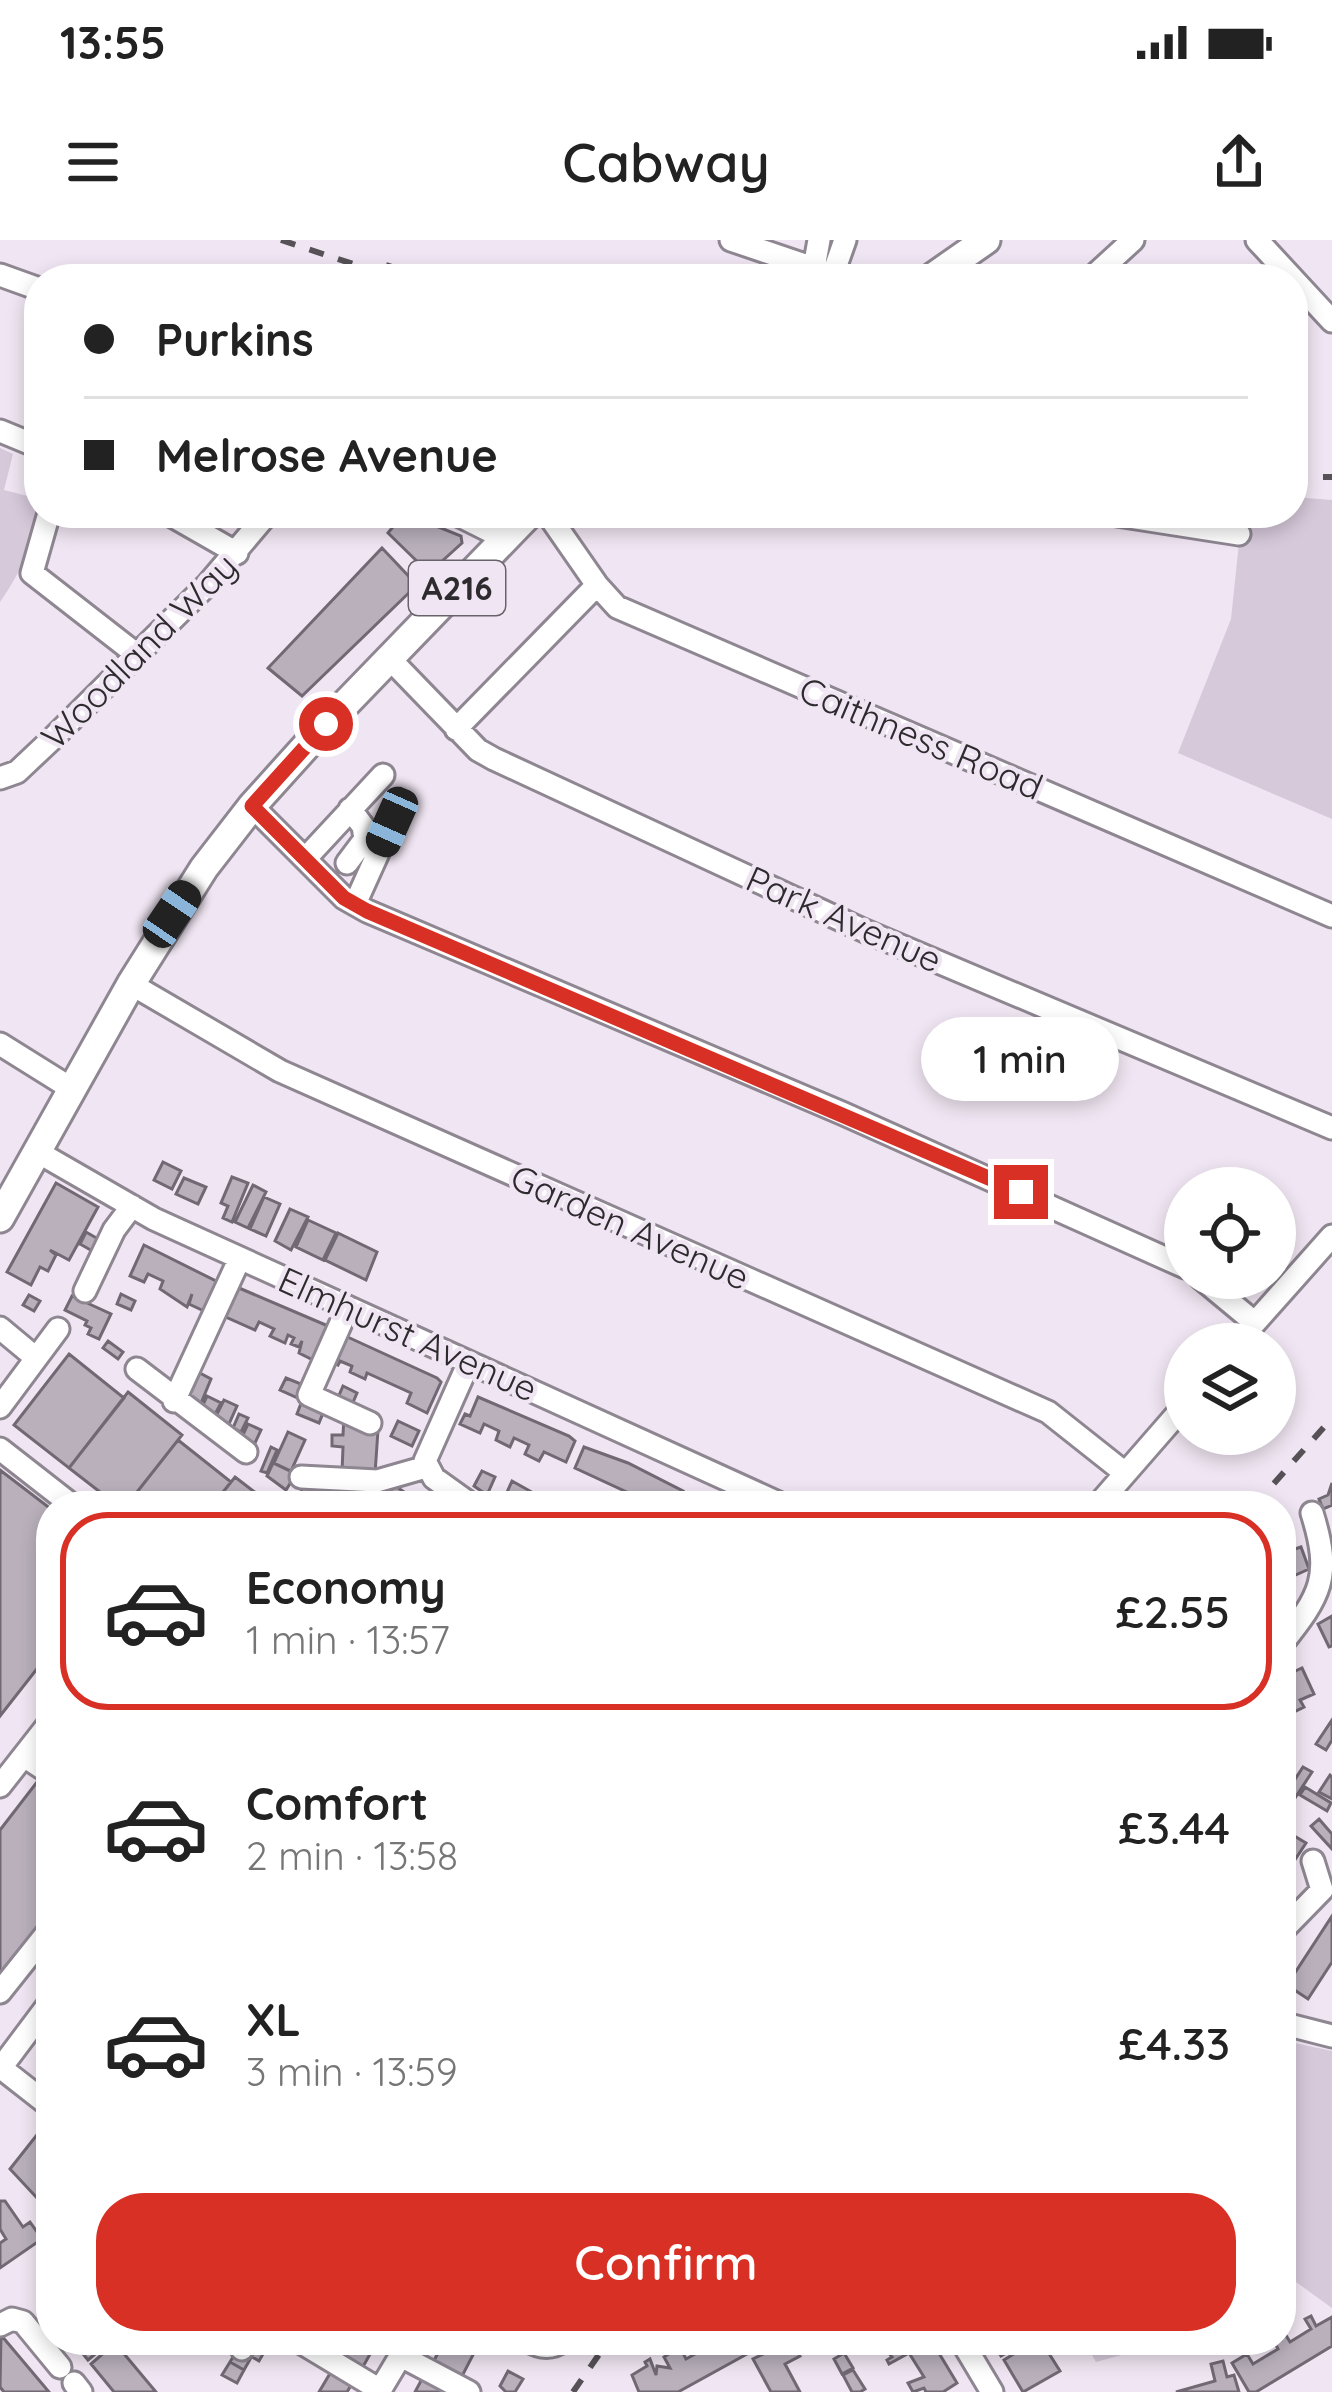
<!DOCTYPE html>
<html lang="en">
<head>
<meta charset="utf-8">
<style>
	:root { --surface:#fff; --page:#f6f6f6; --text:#222; --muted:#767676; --line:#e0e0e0; --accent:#d93025 }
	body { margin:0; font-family:Quicksand,sans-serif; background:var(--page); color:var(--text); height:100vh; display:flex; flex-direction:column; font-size:45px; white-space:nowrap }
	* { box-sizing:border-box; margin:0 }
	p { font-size:39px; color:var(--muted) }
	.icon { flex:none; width:66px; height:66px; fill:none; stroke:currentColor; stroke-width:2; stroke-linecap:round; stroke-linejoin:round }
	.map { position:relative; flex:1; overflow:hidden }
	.details { position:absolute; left:36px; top:1251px; width:1260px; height:864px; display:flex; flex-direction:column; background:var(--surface); border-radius:48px; box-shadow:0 6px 18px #0003 }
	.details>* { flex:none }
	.banner { position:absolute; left:24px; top:24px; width:1284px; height:264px; border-radius:48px; box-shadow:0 6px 18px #0003; display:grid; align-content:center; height:264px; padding:0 60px; background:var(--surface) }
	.tools { position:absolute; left:1164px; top:927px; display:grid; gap:24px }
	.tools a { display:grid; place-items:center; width:132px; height:132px; border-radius:50%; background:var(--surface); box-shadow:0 6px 18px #0003; font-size:60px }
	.end { position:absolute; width:54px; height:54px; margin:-27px; border:15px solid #d93025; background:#fff; box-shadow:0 0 0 6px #fff }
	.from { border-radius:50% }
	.bubble { position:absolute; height:84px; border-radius:42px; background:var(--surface); box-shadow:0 6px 18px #0003; font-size:39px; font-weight:600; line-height:84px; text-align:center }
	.car { position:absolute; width:36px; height:72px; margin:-36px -18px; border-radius:15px; box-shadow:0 0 9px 3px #0007; background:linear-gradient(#222 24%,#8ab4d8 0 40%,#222 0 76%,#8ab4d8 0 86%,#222 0) }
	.banner b { display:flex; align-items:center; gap:42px; height:114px; font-size:45px }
	.banner b+b { border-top:3px solid var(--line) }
	.banner i { width:30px; height:30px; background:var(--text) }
	ul { padding:21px 0 0; list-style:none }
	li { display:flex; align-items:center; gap:36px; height:198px; margin:0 24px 18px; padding:0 36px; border:6px solid transparent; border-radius:48px }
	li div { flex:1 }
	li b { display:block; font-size:45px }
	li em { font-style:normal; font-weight:600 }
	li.on { border-color:var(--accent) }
	li>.icon { width:108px; height:108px; stroke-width:1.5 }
	.cta { display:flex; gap:24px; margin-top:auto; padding:24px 60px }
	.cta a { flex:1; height:138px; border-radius:48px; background:var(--accent); color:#fff; font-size:48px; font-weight:600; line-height:138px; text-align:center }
	.status { display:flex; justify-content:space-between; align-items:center; height:84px; padding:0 60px; background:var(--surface); direction:ltr }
	.status svg { height:33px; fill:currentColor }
	header { display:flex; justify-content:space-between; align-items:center; height:156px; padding:0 60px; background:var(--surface); font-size:54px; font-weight:600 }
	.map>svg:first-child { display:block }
	.green { fill:#d6c9da }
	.building { fill:#b9b0bc; stroke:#706872; stroke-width:3 }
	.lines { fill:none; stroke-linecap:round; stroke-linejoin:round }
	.minor-casing { stroke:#8e8691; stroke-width:27 }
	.major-casing { stroke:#8e8691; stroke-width:33 }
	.minor { stroke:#fff; stroke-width:21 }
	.major { stroke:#fff; stroke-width:27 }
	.rail { stroke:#555157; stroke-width:6; stroke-dasharray:15 15; stroke-linecap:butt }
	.route { stroke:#d93025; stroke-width:15 }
	.labels { text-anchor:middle; stroke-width:9; stroke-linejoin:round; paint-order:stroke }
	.shield { fill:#f0e6f3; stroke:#68636a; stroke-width:3 }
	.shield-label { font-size:33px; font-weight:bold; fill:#2e2b2f }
	.street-label { font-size:36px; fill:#2e2b2f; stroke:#f0e6f3 }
</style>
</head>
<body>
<div class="status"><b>13:55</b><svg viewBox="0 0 49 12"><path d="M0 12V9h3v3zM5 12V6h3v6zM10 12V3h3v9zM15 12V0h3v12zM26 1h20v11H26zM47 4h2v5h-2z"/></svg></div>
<header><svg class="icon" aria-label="menu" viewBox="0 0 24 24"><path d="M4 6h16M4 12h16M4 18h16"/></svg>Cabway<svg class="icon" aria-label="share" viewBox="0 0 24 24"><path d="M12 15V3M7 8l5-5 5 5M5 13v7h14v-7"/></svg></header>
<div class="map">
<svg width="1332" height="2152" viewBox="0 0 1332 2152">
	<rect width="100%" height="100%" fill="#f0e6f3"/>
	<path class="green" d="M 0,208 L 13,214 L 4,250 L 39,259 C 39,293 22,331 0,362 Z
		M 1293,257 L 1332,260 L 1332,579 L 1178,513 L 1231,379 L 1242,274 L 1287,277 L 1293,273 Z
		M 1281,1800 L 1332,1811 L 1332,2068 L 1296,2042 L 1281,2050 Z
		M 167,2100 L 239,2100 L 232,2111 L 215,2115 Z
		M 1083,2100 L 1176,2100 L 1096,2122 Z"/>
	<path class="building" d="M 404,273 L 461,296 L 462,303 L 429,333 L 388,293 Z
		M 382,308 L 417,345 L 302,456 L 268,428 Z
		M 163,922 L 181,931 L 172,949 L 154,940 Z
		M 232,937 L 248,943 L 232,982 L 223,978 L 228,966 L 221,963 Z
		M 184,938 L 206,947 L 198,964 L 176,954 Z
		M 56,943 L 98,967 L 69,1020 L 50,1010 L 56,1015 L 48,1031 L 40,1027 L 31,1045 L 7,1032 Z
		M 253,945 L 266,952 L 248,988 L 235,982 Z
		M 264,957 L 280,964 L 266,996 L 250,989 Z
		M 290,969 L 308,977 L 291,1010 L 275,1001 Z
		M 308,980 L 336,993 L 323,1020 L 296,1007 Z
		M 86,992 L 100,1000 L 94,1012 L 80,1004 Z
		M 338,993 L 377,1012 L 366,1040 L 325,1020 Z
		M 144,1005 L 224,1045 L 215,1065 L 208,1062 L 204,1071 L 189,1064 L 192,1054 L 187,1067 L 160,1049 L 163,1041 L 148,1034 L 144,1042 L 130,1036 Z
		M 232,1045 L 328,1086 L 319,1123 L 299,1113 L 302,1101 L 299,1107 L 291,1104 L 294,1098 L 288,1095 L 285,1103 L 270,1096 L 274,1089 L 259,1082 L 255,1090 L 219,1074 Z
		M 121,1054 L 135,1061 L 131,1070 L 117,1064 Z
		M 29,1055 L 40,1061 L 34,1071 L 23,1065 Z
		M 72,1056 L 111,1074 L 99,1099 L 88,1094 L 91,1088 L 85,1085 L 87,1081 L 65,1070 Z
		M 341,1094 L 437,1138 L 441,1142 L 427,1173 L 407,1163 L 411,1153 L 367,1133 L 365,1139 L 350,1132 L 352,1126 L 340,1121 L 338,1125 L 328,1121 Z
		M 108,1101 L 123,1112 L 118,1119 L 103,1108 Z
		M 69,1114 L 124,1158 L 69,1228 L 14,1185 Z
		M 198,1132 L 211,1139 L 199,1168 L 184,1160 Z
		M 286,1138 L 306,1146 L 300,1159 L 280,1150 Z
		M 343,1146 L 357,1153 L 351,1167 L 337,1160 Z
		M 128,1152 L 182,1195 L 126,1266 L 118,1266 L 69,1228 Z
		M 207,1156 L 221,1163 L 213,1178 L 201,1169 Z
		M 478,1157 L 569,1196 L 575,1201 L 566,1222 L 544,1212 L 539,1221 L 525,1214 L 529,1205 L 514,1198 L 510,1207 L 496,1200 L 499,1191 L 484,1184 L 480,1193 L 460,1184 L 465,1174 L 470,1176 Z
		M 303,1158 L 325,1168 L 319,1183 L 297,1174 Z
		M 224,1160 L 237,1166 L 228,1186 L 214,1180 Z
		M 239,1174 L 248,1178 L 241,1192 L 233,1188 Z
		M 344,1176 L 378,1190 L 375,1234 L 342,1232 L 343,1207 L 332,1206 L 332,1195 L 343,1195 Z
		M 398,1181 L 419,1191 L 412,1206 L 391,1196 Z
		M 248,1184 L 261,1190 L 254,1205 L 241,1199 Z
		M 288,1192 L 305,1200 L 291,1231 L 274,1223 Z
		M 178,1200 L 231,1242 L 212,1266 L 126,1266 Z
		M 271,1207 L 277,1210 L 267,1233 L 261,1231 Z
		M 584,1207 L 628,1223 L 683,1251 L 676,1266 L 657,1266 L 575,1228 Z
		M 273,1223 L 296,1234 L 286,1250 L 267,1236 Z
		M 0,1230 L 51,1269 L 51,1411 L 0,1476 Z
		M 482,1231 L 495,1237 L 487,1255 L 474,1246 Z
		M 235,1237 L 273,1266 L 212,1266 Z
		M 302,1240 L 351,1243 L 351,1257 L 340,1256 L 339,1266 L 310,1266 L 310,1261 L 301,1260 Z
		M 512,1241 L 546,1260 L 543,1266 L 511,1265 L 504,1259 Z
		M 1332,1243 L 1332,1265 L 1323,1269 L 1319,1259 L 1328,1255 Z
		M 394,1245 L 424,1266 L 382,1266 Z
		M 692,1255 L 713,1262 L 716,1266 L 686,1266 Z
		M 1293,1301 L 1295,1309 L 1301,1307 L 1309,1329 L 1289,1338 L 1292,1348 L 1281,1352 L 1281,1305 Z
		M 1332,1376 L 1332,1406 L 1329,1407 L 1318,1384 Z
		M 1302,1428 L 1314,1454 L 1300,1460 L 1304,1467 L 1292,1473 L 1294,1479 L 1282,1484 L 1285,1490 L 1281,1492 L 1281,1446 L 1290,1442 L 1287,1435 Z
		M 1332,1480 L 1332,1500 L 1326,1510 L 1316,1504 Z
		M 1303,1527 L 1312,1532 L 1295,1558 L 1286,1553 Z
		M 1330,1535 L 1332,1537 L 1332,1559 L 1319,1552 Z
		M 37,1542 L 51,1552 L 51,1670 L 0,1737 L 0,1590 Z
		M 1305,1547 L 1331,1563 L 1327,1571 L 1300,1555 Z
		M 1319,1579 L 1332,1594 L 1332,1609 L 1311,1586 Z
		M 1281,1588 L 1306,1603 L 1281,1641 Z
		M 1332,1676 L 1332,1722 L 1308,1759 L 1287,1745 Z
		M 51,1877 L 51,1973 L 10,1929 Z
		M 0,1961 L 5,1961 L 23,1987 L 30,1982 L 42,1999 L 0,2028 L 0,2003 L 6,1999 L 0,1989 Z
		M 1311,2076 L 1316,2086 L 1332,2077 L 1332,2106 L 1256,2152 L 1249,2152 L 1232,2123 L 1247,2114 L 1253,2124 L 1278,2109 L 1273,2100 L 1281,2100 L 1281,2087 L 1290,2102 L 1311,2089 L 1305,2079 Z
		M 1,2095 L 49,2152 L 4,2152 L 0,2147 Z
		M 72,2100 L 112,2100 L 88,2120 Z
		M 256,2100 L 267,2107 L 259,2121 L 244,2112 Z
		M 342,2100 L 378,2100 L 360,2132 L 340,2120 L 349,2104 Z
		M 445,2100 L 471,2100 L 466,2109 L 474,2113 L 459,2142 L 431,2126 Z
		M 700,2100 L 719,2103 L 739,2100 L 747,2114 L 678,2152 L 639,2152 L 632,2135 L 647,2126 L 645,2122 L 650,2119 L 656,2135 L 657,2126 L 670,2128 L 664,2117 L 680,2107 L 686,2119 L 704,2109 Z
		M 792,2100 L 800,2116 L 785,2124 L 800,2152 L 771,2152 L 753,2119 Z
		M 902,2100 L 931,2100 L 957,2143 L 943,2152 L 926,2152 L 924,2148 L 913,2152 L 908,2143 L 924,2137 L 909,2113 L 889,2124 L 887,2120 L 892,2117 L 888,2112 L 905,2105 Z
		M 991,2100 L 1021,2100 L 1023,2103 L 1001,2116 Z
		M 115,2103 L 156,2152 L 114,2152 L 91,2124 Z
		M 1043,2104 L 1060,2131 L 1023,2152 L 1004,2120 L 1025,2107 Z
		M 238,2109 L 252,2116 L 244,2130 L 230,2122 Z
		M 844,2113 L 853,2128 L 842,2134 L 834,2119 Z
		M 1223,2121 L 1227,2137 L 1234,2135 L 1239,2152 L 1176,2152 L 1215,2141 L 1211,2124 Z
		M 230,2122 L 244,2130 L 237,2143 L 222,2135 Z
		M 335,2125 L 356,2137 L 347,2152 L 319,2152 Z
		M 853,2130 L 865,2149 L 860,2152 L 852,2152 L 843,2135 Z
		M 508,2131 L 523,2139 L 515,2152 L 506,2152 L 500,2146 Z
		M 423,2137 L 443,2149 L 441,2152 L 415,2152 Z"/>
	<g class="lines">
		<g class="minor-casing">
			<path id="minor" d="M 731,0 L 846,39
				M 1257,0 L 1332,81
				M 814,28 L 819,0
				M 1097,33 L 1133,0
				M 833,34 L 845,0
				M 0,35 L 39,49
				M 0,191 L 39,207
				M 49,273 L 32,333 L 136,414
				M 167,273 L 237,313
				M 454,273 L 506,299
				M 547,273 L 597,345 L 617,367 L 1332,676
				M 1104,273 L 1239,294
				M 389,418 L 478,510 L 494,519 L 865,691 L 1332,888
				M 456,489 L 597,345
				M 0,538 L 17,532 L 51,500 L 208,344 L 268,273
				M 252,566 L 344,658 L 367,671 L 844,874 L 1185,1027
				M 305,619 L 383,535
				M 347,623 L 365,599 L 363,586 L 350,569
				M 355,664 L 392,582
				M 131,744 L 280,831 L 1048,1172 L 1125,1233
				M 0,804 L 72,849
				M 36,911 L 154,979 L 785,1266
				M 1201,1038 L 1254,1082
				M 85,1051 L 114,990 L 132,966
				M 348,1067 L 309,1155 L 370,1183
				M 0,1088 L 36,1118
				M 1236,1104 L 1332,996
				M 469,1122 L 425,1221 L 434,1238 L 473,1266
				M 137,1129 L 246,1212
				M 174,1161 L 240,1018
				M 0,1167 L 58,1089
				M 0,1209 L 73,1266
				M 301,1237 L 377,1241 L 426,1227
				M 1097,1266 L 1185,1165
				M 1281,1405 C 1321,1355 1332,1337 1312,1273
				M 24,1516 L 51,1534
				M 0,1546 L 51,1481
				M 1281,1692 L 1322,1650 L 1313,1621
				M 0,1752 L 51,1688
				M 1281,1783 L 1332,1796
				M 0,1827 L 51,1867
				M 0,1829 L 51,1761
				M 0,2085 L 12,2079 L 23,2082 L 60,2127
				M 297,2100 L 380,2150
				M 527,2100 C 540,2108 552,2109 564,2100
				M 961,2100 L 992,2152
				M 242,2109 L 247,2100
				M 401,2116 L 469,2152
				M 74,2143 L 81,2152
				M 379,2152 L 410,2100"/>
		</g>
		<g class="major-casing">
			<path id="major" d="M 930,39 L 986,0
				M 0,978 L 131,744 L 204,628 L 252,566 L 326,484 L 530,273"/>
		</g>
		<use href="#minor" class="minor"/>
		<use href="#major" class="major"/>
		<path class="rail" d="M 281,0 L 398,39
			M 386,25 L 429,39
			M 1293,237 L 1332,237
			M 1254,1266 L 1332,1178
			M 573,2152 L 609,2100"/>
	</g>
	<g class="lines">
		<path class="route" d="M 326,484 L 252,566 L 344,658 L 367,671 L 1021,952"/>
	</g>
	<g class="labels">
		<rect class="shield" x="409" y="321" width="96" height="54" rx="9"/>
		<g class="shield-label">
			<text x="457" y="360">A216</text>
		</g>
		<g class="street-label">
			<text transform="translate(139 411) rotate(-45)" y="13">Woodland Way</text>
			<text transform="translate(921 498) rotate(23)" y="13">Caithness Road</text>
			<text transform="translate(844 679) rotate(24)" y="13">Park Avenue</text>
			<text transform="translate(630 987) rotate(24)" y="13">Garden Avenue</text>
			<text transform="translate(408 1094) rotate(24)" y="13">Elmhurst Avenue</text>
		</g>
	</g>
</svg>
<div class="tools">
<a><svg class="icon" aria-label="locate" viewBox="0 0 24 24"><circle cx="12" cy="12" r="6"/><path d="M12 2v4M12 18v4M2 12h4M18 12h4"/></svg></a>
<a><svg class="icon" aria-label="layers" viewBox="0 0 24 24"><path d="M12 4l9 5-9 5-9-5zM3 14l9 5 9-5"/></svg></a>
</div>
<i class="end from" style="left:326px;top:484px"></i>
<i class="end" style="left:1021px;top:952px"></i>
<div class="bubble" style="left:921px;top:777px;width:198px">1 min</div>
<i class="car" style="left:392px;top:582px;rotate:204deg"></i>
<i class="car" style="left:172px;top:674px;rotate:34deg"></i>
<div class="banner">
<b><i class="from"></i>Purkins</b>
<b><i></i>Melrose Avenue</b>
</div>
<section class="details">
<ul>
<li class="on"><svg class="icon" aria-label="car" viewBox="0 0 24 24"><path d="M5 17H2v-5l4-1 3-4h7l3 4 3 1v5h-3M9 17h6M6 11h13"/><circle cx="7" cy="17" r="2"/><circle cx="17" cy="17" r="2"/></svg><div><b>Economy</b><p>1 min · 13:57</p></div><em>£2.55</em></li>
<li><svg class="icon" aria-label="car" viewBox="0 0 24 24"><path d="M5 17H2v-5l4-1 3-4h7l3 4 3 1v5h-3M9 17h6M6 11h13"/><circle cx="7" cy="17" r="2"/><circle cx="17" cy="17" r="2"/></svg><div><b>Comfort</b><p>2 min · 13:58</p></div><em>£3.44</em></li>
<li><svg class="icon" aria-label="car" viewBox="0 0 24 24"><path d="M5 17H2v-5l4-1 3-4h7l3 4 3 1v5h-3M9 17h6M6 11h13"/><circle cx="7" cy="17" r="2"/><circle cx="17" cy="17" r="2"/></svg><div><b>XL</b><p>3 min · 13:59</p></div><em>£4.33</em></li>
</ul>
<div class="cta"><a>Confirm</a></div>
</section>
</div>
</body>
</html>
